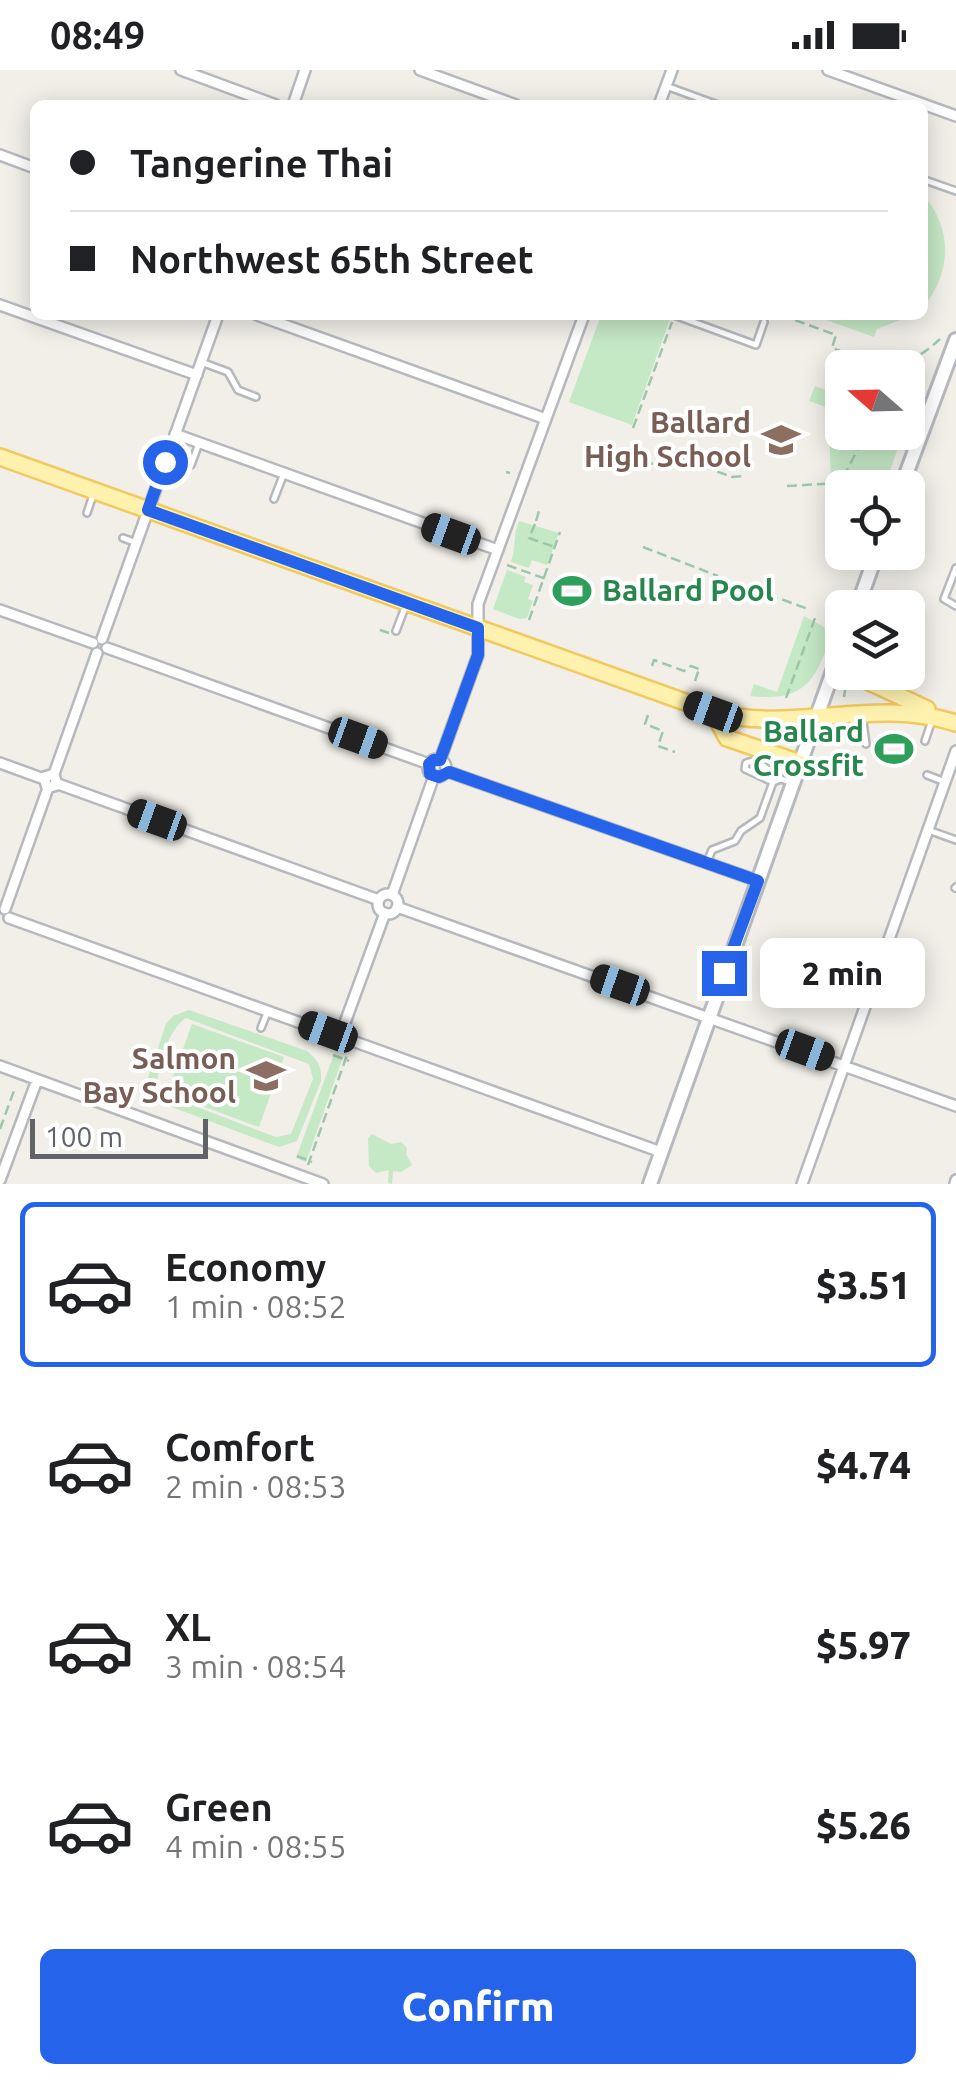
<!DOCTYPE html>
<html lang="en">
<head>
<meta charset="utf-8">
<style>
	:root { --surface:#fff; --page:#f2f2f2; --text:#202124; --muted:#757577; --line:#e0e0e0; --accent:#2563eb }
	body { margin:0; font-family:Ubuntu,sans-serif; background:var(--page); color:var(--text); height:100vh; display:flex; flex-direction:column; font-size:38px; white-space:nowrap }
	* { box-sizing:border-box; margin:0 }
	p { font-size:32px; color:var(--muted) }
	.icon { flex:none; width:55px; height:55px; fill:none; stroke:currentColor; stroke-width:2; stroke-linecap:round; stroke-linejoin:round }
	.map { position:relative; height:1114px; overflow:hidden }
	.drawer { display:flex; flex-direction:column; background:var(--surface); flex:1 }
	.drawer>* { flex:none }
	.hud { position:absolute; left:30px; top:30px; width:898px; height:220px; border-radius:15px; box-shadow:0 5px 25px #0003; display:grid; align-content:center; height:220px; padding:0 40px; background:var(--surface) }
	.needle { width:65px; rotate:290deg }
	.fabs { position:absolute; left:825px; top:280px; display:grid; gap:20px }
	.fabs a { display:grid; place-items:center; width:100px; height:100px; border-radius:15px; background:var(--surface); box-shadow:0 5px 25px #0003; font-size:50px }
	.scale { position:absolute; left:30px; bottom:25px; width:178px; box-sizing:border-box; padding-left:10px; border:5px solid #5f6368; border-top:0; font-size:28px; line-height:35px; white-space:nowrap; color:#5f6368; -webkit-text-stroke:8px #fff; paint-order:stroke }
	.end { position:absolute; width:45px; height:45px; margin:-22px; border:12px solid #2563eb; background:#fff; box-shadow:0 0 0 5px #fff }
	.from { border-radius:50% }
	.bubble { position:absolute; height:70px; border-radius:15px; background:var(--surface); box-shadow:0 5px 25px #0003; font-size:32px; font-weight:800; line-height:70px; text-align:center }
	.car { position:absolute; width:30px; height:60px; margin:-30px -15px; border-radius:12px; box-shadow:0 0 8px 2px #0007; background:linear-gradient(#222 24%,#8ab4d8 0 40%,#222 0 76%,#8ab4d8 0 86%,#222 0) }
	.hud b { display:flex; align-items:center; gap:35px; height:95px; font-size:38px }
	.hud b+b { border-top:2px solid var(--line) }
	.hud i { width:25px; height:25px; background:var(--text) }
	ul { padding:18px 0 0; list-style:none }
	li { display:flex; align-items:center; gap:30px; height:165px; margin:0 20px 15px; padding:0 20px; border:5px solid transparent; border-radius:15px }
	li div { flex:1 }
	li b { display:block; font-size:38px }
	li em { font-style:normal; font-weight:800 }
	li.current { border-color:var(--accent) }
	li>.icon { width:90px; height:90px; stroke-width:1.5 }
	.action { display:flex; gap:20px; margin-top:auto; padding:20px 40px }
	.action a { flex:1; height:115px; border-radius:15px; background:var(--accent); color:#fff; font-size:40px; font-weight:800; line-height:115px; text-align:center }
	.status { display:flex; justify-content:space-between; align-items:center; height:70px; padding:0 50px; background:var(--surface); direction:ltr }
	.status svg { height:28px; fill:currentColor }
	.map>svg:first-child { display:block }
	.green { fill:#c5e8c5; fill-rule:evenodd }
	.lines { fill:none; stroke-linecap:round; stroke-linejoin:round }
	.lane-casing { stroke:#b5b8bc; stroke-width:10 }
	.street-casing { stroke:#b5b8bc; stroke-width:14 }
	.secondary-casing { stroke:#b6babf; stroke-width:18 }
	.primary-casing { stroke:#f2c960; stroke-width:20 }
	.path { stroke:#9cc7a9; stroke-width:2.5; stroke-dasharray:10 5; stroke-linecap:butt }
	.lane { stroke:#fff; stroke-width:5 }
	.street { stroke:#fff; stroke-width:9 }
	.secondary { stroke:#fff; stroke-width:12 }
	.primary { stroke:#fff2af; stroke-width:15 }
	.route { stroke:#2563eb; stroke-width:12 }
	.labels { text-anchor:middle; stroke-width:8; stroke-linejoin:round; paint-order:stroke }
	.education-label { font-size:30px; font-weight:bold; fill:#785e54; stroke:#fff; text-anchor:end }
	.leisure-label { font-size:30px; font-weight:bold; fill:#27864d; stroke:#fff; text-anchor:start }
</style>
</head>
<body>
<div class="status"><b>08:49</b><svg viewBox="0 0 49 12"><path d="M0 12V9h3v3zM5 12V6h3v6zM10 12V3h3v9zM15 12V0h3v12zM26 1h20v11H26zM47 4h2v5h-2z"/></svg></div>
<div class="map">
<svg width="956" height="1114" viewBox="0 0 956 1114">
	<rect width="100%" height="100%" fill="#f1efe8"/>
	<path class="green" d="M 923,125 C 953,158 952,203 923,237 Z
		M 601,245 L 657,245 L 670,249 L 632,355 L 569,332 Z
		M 812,245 L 913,245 L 877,259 L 874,267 Z
		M 815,316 L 842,326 L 842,362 L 903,363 L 888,407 L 831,410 L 829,360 L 840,359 L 839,337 L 826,337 L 809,331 Z
		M 519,451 L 559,463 L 547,495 L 532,490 L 529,498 L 511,492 C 516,478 513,465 519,451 Z
		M 507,500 L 526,507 L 524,512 L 533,515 L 528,529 L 533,531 L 527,548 L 519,549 L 493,539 Z
		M 804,546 L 833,562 C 815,610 807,632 750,626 L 754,614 L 777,622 Z
		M 189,940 L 307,981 C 318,990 322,997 321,1011 L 297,1071 L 279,1077 L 153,1030 L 146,1017 L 148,1008 L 166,954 L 173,946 ZM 186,948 L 309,994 L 313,1009 L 291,1064 L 276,1067 L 160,1023 C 152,1005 169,958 186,948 Z
		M 192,954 L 284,987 L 259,1057 L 167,1023 Z
		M 334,984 L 343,987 L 306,1092 L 296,1088 Z
		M 372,1064 L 391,1074 L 401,1072 L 407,1078 L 406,1084 L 412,1095 L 401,1102 L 393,1101 L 392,1114 L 388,1113 L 389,1100 L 376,1103 L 369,1096 L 368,1068 Z"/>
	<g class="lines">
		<g class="lane-casing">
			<path id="lane" d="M 666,16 L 718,35
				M 922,109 L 956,121
				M 674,245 L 756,275 L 764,252
				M 201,292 L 228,302 L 238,320 L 256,327
				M 181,391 L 191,395 L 199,373
				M 274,429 L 284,403
				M 87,443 L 94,422
				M 123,468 L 137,473
				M 956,498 L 944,529 L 956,536
				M 864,529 L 890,538
				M 908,543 L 913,548 L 908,563
				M 396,561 L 406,535
				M 888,616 L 893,602
				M 862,645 L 866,674
				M 925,671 L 932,650
				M 927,705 L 945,712
				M 781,709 L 755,690 L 746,693 L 745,699 L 773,712 L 781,709 L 793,713
				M 928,760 L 956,770
				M 707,792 L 712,780 L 735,771 L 741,761 L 760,748 L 773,712
				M 955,818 L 956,817
				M 261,958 L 267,943"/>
		</g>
		<g class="street-casing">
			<path id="street" d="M 181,0 L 276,35
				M 420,0 L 516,35
				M 828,0 L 956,46
				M 293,35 L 305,0
				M 659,35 L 672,0
				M 0,85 L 35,98
				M 0,235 L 197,305
				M 257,245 L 546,349
				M 175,364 L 498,480
				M 0,540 L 93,573
				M 102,569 L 218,245
				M 107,578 L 429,694
				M428 698a9 9 0 1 1 18 0a9 9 0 1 1-18 0Z
				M 440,690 L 478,585 L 478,534 L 584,245
				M 0,693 L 44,709
				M 446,701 L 758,811
				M 54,704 L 44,707 L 47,718 L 57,715 L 54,704 L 97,583
				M 58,714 L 379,830
				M378 834a10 10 0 1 1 20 0a10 10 0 1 1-20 0Z
				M 392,825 L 434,706
				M 397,837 L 956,1036
				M 5,839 L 48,718
				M 9,848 L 334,965
				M334 965a7 7 0 1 1 14 0a7 7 0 1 1-14 0Z
				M 343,958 L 385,843
				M 347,969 L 661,1082
				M 0,996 L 323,1114
				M 0,1110 L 37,1010
				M 802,1114 L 956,681
				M 955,1114 L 956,1110"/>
		</g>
		<g class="secondary-casing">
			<path id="secondary" d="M 901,418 L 956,270
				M 857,538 L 877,482
				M 650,1114 L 842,576"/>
		</g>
		<g class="primary-casing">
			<path id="primary" d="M 0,387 L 713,642 C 795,664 872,626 956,653
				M 848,602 L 927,639
				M 713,642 L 727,668 L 800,693"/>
		</g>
		<path class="path" d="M 781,245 L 836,265 L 832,278 C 877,294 901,306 940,269
			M 738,246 L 742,248
			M 633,358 L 672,252
			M 675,386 L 732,407 L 744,406
			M 635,387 L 653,394
			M 506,402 L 510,403
			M 787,416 L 840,413 L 859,377 L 855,362
			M 536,451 L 539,441
			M 535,454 L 529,468 L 555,477
			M 643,477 L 718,506
			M 507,495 L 546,509
			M 740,514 L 808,539
			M 529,550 L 560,462
			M 380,560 L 389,563
			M 652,596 L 654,590 L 684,601 L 691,596 L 699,599
			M 695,611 L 699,599
			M 844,627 L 846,614
			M 786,628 L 815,548
			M 648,645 L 645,654 L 663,661 L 658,676 L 675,682
			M 333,985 L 349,991
			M 0,1059 L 15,1018
			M 297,1086 L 312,1092
			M 308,1095 L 347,985"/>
		<use href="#lane" class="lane"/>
		<use href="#street" class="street"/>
		<use href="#secondary" class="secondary"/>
		<use href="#primary" class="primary"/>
	</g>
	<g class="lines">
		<path class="route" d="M 165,392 L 148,440 L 478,558 L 478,585 L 440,690 L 434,690 L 429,694 L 430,704 L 439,707 L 449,702 L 758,811 L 724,903"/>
	</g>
	<defs>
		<g id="school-bare" transform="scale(3)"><path d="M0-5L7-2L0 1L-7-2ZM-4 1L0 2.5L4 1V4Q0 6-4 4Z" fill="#8d6e63" stroke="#fff" stroke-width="2.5" paint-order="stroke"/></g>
		<g id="stadium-bare" transform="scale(3)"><path d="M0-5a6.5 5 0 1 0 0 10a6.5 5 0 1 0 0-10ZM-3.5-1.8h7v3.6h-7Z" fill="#2e9e5b" stroke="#fff" stroke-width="2.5" paint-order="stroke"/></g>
	</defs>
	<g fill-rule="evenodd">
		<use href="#school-bare" x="781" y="370"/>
		<use href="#stadium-bare" x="572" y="521"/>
		<use href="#stadium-bare" x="894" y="679"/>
		<use href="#school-bare" x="266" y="1006"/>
	</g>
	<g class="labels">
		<g class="education-label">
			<text x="751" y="363">Ballard<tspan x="751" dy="34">High School</tspan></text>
			<text x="236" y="999">Salmon<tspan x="236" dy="34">Bay School</tspan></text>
		</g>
		<g class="leisure-label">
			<text x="602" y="531">Ballard Pool</text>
			<text x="864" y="672" text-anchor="end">Ballard<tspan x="864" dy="34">Crossfit</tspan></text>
		</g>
	</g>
</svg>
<div class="fabs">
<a><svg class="needle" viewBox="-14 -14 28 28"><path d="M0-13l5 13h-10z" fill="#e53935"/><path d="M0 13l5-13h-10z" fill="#757577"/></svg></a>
<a><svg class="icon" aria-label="locate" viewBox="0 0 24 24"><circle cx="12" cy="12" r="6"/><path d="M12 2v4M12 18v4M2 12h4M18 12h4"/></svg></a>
<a><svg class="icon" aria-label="layers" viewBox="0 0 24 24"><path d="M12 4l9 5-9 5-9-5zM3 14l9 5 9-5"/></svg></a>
</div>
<div class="scale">100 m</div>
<i class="end from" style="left:165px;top:392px"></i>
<i class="end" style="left:724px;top:903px"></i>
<div class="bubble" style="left:760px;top:868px;width:165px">2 min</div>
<i class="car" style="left:451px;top:464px;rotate:290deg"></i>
<i class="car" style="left:713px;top:642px;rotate:290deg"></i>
<i class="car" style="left:358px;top:668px;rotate:110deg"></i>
<i class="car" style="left:157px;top:750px;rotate:290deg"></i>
<i class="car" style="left:620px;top:915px;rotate:289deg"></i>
<i class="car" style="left:328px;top:962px;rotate:290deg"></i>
<i class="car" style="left:805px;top:980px;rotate:110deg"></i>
<div class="hud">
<b><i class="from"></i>Tangerine Thai</b>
<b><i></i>Northwest 65th Street</b>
</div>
</div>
<section class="drawer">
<ul>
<li class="current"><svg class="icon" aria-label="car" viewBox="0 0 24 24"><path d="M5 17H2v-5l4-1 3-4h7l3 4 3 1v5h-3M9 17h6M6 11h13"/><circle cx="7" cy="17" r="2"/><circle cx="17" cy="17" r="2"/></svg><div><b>Economy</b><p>1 min · 08:52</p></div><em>$3.51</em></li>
<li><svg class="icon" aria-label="car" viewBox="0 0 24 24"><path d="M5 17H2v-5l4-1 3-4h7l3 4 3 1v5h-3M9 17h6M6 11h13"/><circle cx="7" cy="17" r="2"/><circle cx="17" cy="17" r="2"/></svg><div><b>Comfort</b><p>2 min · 08:53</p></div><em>$4.74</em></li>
<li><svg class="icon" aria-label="car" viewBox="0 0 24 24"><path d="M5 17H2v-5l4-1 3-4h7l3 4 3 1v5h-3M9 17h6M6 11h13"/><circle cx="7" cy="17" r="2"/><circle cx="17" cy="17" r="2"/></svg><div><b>XL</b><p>3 min · 08:54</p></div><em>$5.97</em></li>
<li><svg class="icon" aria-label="car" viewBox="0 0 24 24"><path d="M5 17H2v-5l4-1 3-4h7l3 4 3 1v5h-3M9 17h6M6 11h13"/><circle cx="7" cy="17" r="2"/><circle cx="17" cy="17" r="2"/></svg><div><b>Green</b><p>4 min · 08:55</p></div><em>$5.26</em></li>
</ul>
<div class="action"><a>Confirm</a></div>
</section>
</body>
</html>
